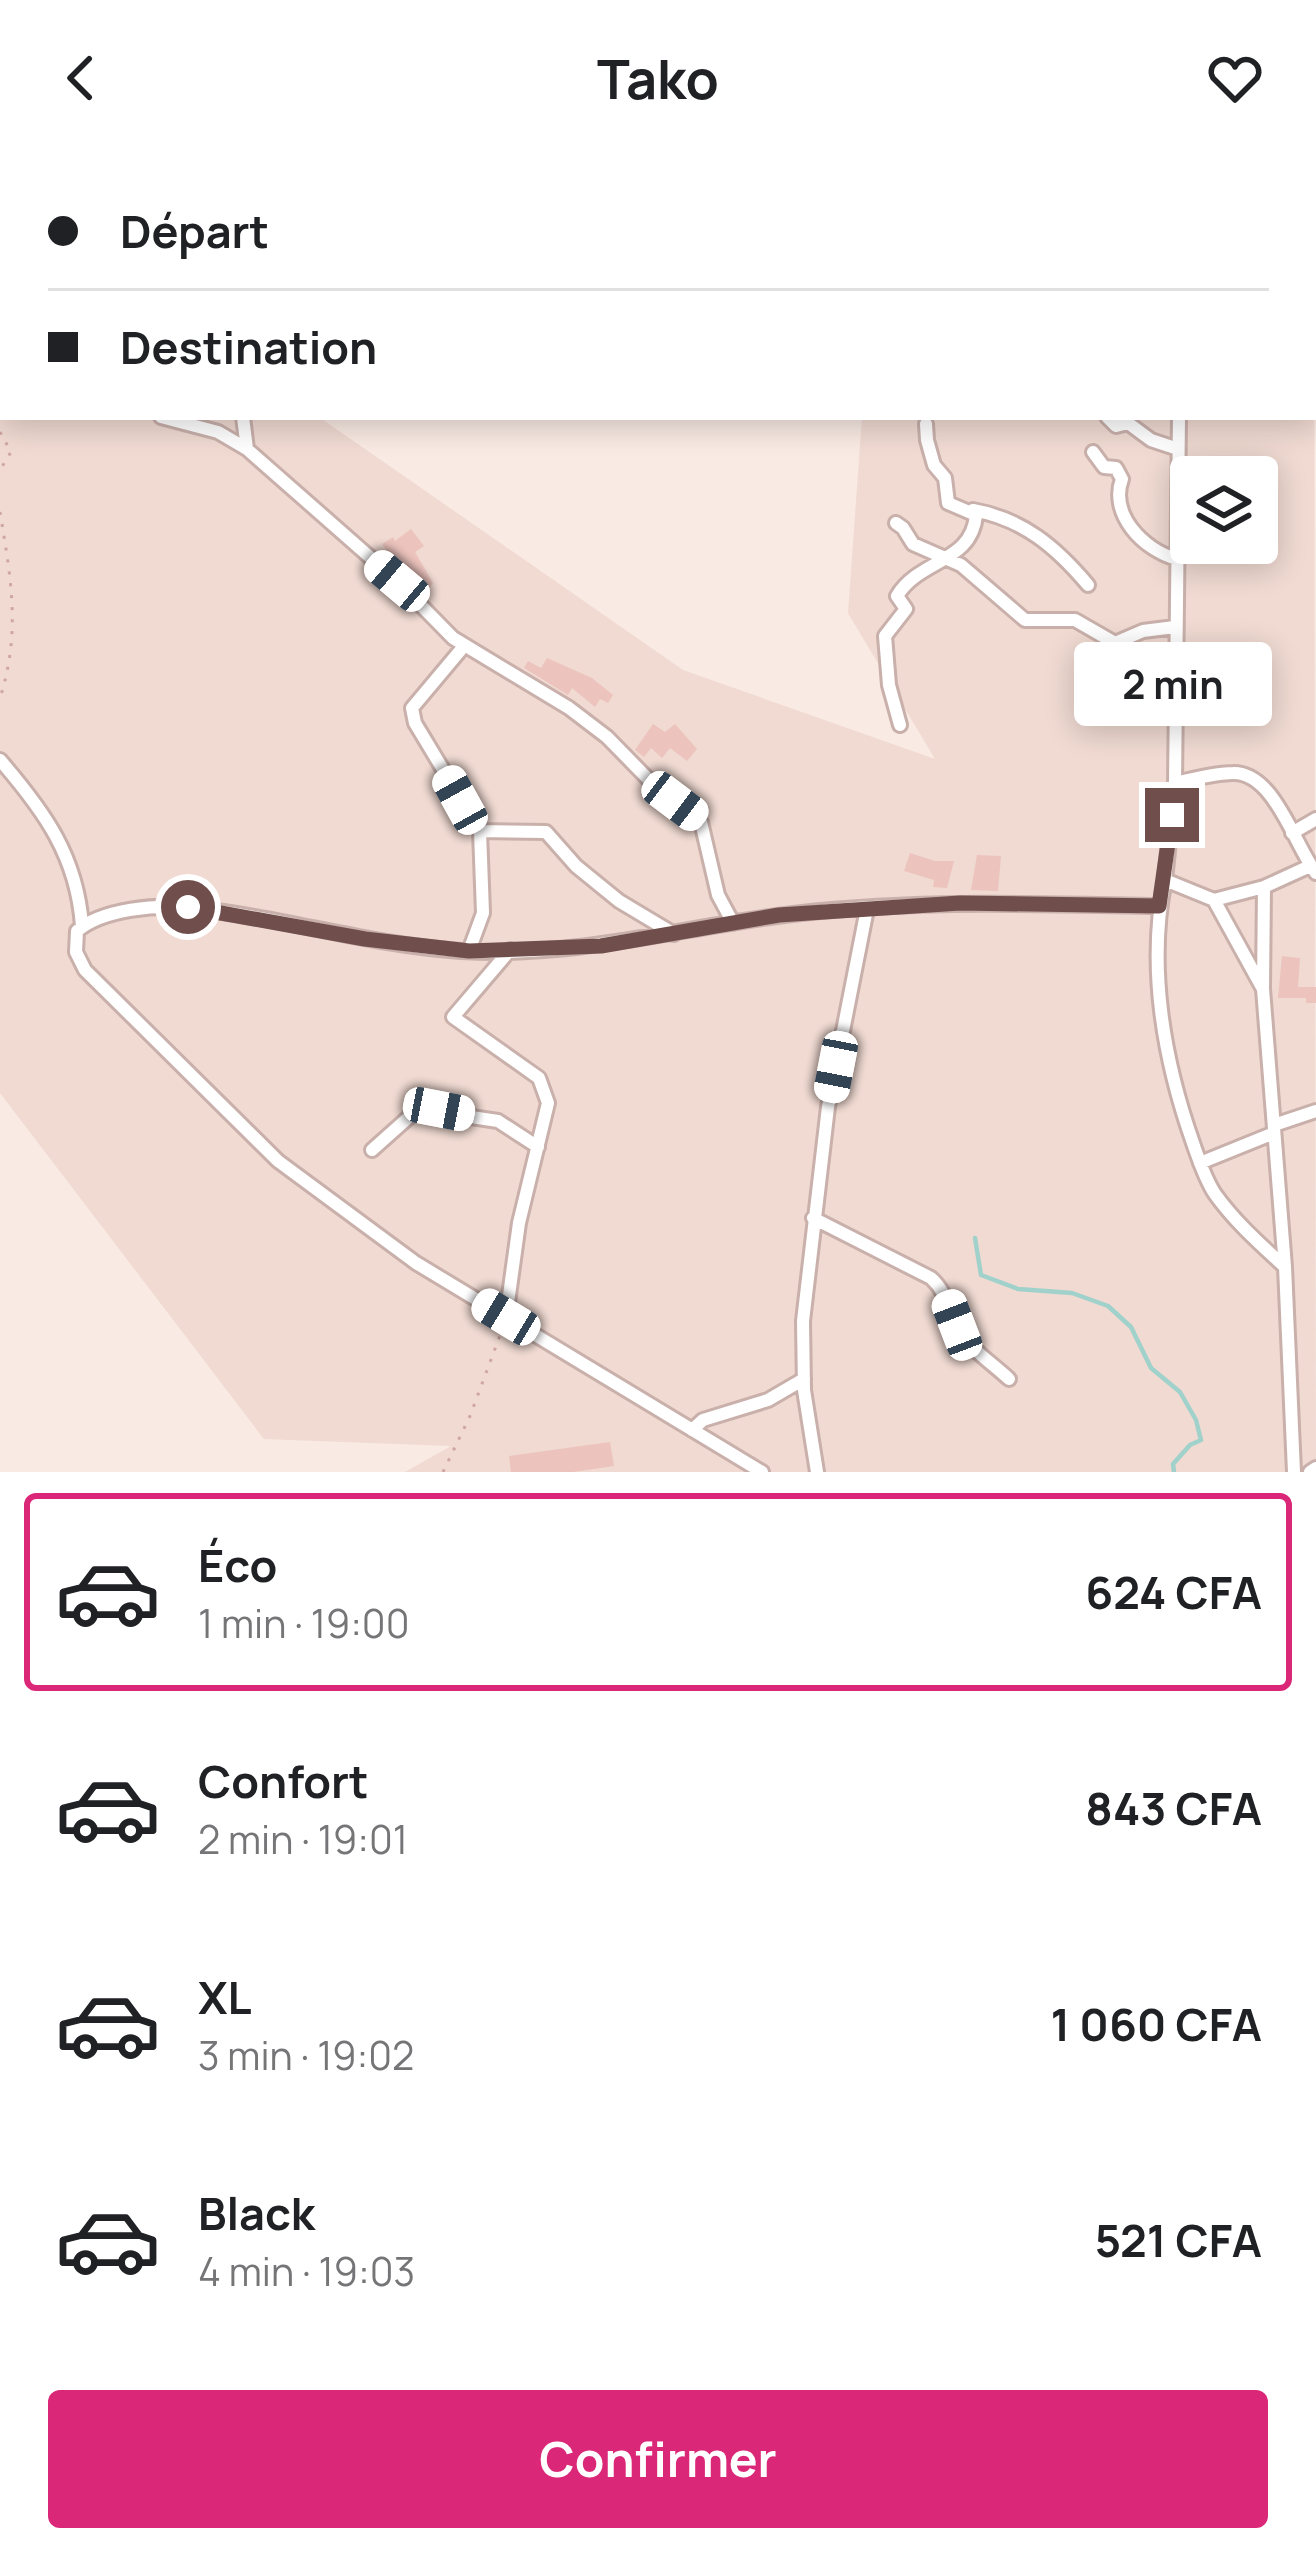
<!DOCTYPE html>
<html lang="fr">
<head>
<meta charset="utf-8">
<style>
	:root { --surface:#fff; --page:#f2f2f2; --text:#202124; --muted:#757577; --line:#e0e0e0; --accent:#db2777 }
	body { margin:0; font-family:Manrope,sans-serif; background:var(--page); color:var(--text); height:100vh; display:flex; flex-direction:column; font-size:45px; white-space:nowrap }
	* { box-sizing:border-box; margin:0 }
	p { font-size:39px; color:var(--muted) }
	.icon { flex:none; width:66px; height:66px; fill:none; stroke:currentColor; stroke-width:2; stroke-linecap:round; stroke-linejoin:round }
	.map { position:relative; height:1316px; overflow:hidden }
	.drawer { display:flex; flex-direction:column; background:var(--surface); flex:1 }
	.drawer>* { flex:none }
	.guide { position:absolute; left:0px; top:0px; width:1317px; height:264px; box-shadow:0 6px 30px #0003; display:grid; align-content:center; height:264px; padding:0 48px; background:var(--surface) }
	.tools { position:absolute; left:1170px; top:300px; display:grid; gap:24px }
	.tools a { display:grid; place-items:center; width:108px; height:108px; border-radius:12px; background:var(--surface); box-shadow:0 6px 30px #0003; font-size:60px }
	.end { position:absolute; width:54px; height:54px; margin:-27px; border:15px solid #6f4e4c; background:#fff; box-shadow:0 0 0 6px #fff }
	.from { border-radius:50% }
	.bubble { position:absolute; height:84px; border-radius:12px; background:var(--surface); box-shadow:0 6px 30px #0003; font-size:39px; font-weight:700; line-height:84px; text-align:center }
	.car { position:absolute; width:36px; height:72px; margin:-36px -18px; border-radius:15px; box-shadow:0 0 9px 3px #0007; background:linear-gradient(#fff 24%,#345 0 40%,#fff 0 76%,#345 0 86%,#fff 0) }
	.guide b { display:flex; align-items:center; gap:42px; height:114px; font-size:45px }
	.guide b+b { border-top:3px solid var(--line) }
	.guide i { width:30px; height:30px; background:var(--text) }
	ul { padding:21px 0 0; list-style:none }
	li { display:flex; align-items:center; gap:36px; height:198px; margin:0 24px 18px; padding:0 24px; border:6px solid transparent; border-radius:12px }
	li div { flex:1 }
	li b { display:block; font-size:45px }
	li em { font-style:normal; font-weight:700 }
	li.active { border-color:var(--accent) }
	li>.icon { width:108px; height:108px; stroke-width:1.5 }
	.action { display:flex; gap:24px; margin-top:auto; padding:24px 48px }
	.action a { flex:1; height:138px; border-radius:12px; background:var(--accent); color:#fff; font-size:48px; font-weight:700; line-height:138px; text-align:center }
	header { display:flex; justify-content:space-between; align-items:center; height:156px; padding:0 48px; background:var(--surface); font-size:54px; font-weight:700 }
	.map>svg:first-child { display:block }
	.residential { fill:#f0dad2; fill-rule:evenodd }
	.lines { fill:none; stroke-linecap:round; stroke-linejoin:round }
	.stream { stroke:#a1d1cb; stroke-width:4.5 }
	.building { fill:#ecc3bd }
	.minor-casing { stroke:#c9b0ab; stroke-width:18 }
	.path { stroke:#d0a6a1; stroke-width:3; stroke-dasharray:3 9; stroke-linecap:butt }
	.minor { stroke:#fff; stroke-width:12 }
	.route { stroke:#6f4e4c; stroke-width:15 }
</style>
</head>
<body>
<header><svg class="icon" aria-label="back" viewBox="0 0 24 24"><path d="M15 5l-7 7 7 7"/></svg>Tako<svg class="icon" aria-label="heart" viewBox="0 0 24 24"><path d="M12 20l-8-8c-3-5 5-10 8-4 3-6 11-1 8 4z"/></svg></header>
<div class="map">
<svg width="1316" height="1316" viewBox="0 0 1316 1316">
	<rect width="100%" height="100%" fill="#f9eae3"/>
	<path class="residential" d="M 1314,61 L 1316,1316 L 405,1316 L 451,1290 L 264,1283 L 0,937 L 0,110 L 3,261 L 319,261 L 683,514 L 935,603 L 848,457 L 862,261 L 1314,261 ZM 1191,321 L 1257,321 L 1257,387 L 1191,387 Z"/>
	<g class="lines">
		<path class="stream" d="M 975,1082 L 981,1119 L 1018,1133 L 1072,1137 L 1108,1150 L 1131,1171 L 1151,1212 L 1180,1236 L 1196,1264 L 1201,1284 L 1190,1289 L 1173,1308 L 1174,1316"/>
	</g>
	<path class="building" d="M 411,373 L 424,390 L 415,396 L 433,427 L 428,433 L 399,413 L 382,388 L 393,381 L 395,385 Z
		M 547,502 L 592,522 L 613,539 L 608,547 L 600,543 L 595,551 L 572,532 L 568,539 L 524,512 L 528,505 L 541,512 Z
		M 653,568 L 665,576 L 675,568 L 697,593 L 687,605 L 670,592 L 662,602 L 651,592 L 644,601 L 635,594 Z
		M 910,697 L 935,705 L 954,705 L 947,732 L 933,731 L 934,724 L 904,715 Z
		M 977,699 L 1001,700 L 998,735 L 971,734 Z
		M 1282,800 L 1300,802 L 1298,831 L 1316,831 L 1316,847 L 1306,847 L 1306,842 L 1278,842 Z
		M 610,1286 L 614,1310 L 573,1316 L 511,1316 L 509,1300 Z"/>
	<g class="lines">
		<g class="minor-casing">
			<path id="minor" d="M 55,0 L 56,3
				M 1011,0 L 1012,3
				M 1314,175 L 1316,177
				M 0,238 L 3,239
				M 161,261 L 218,276 L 247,293 L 397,425 L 453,482 L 569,552 L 607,581 L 654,629 L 701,666 L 718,739 L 733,767
				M 243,261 L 247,293
				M 1107,261 L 1116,270 L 1128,267 L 1151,284 L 1178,293
				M 1179,261 L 1175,627 L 1165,724 L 1214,744 L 1263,833 L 1285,1111 L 1294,1316
				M 1093,296 L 1104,311 L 1116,312 L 1122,323 C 1109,358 1143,394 1177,403
				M 973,354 C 1023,363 1056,391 1088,429
				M 896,367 L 903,372 L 913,388 L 961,409 L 1025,464 L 1075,464 L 1115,487 L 1143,475 L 1175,471
				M 464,490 L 412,552 L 415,567 L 480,675 L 483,757 L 469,795
				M 900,569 L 889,529 L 885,480 L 906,453 L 897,440 C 919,403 972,407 976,359 L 948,347 L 945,322 L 934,309 L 927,284 L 926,268
				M 0,604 C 44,655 77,700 82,770
				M 1175,627 C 1194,623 1214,617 1233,617 C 1274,616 1294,688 1316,717
				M 480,675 L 546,676 L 576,710 L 619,745 L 674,778
				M 1292,677 L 1316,663
				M 1165,724 C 1147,811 1164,905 1193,987 C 1199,1004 1205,1023 1215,1038 C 1235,1066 1260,1088 1285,1111
				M 1214,744 L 1264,731 L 1310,710
				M 1263,831 L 1264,731
				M 1274,969 L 1316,955
				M 372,994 L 418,953 L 498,965 L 538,991
				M 1200,1007 L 1274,977
				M 813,1062 L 931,1122 C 947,1136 949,1156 959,1174 C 971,1194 992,1207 1009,1223
				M 506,1161 L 519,1067 L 548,947 L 539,922 L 453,861 L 510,794
				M 692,1274 L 703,1264 L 768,1244 L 804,1223
				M 762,1316 L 416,1107 L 278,1005 L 85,814 L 76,796 L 77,775 C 102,753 158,748 191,752 C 282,761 369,789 461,795 C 569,802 671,774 777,760 C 903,743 1032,748 1159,750
				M 817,1316 L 804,1234 L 803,1165 L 828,951 L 867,753
				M 1310,1316 L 1316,1312"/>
		</g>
		<path class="path" d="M 0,157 L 0,170
			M 0,276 L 11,296 L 0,314
			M 0,356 C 11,422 21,477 0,542
			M 443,1316 L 470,1260 L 502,1174"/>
		<use href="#minor" class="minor"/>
	</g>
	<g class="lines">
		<path class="route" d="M 188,751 L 365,783 L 469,795 L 601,790 L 779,759 L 960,747 L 1159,750 L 1172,659"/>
	</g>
</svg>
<div class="tools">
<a><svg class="icon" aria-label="layers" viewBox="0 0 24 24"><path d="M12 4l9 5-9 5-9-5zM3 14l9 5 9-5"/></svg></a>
</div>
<i class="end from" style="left:188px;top:751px"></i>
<i class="end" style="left:1172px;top:659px"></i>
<div class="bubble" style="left:1074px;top:486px;width:198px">2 min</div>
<i class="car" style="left:397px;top:425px;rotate:310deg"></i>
<i class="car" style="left:460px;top:644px;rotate:331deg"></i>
<i class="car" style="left:675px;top:645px;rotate:127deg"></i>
<i class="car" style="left:836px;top:911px;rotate:191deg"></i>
<i class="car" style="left:439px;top:953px;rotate:101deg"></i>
<i class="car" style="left:506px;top:1161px;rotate:301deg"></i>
<i class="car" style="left:957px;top:1169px;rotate:339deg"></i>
<div class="guide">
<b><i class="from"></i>Départ</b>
<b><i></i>Destination</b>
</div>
</div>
<section class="drawer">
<ul>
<li class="active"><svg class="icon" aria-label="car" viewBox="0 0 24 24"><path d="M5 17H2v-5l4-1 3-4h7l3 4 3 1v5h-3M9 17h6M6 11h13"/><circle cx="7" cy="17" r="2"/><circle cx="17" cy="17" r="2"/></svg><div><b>Éco</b><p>1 min · 19:00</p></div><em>624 CFA</em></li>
<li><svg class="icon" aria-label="car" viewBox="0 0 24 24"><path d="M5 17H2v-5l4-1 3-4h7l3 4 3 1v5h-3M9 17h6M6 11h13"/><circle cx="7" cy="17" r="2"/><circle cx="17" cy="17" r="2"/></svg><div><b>Confort</b><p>2 min · 19:01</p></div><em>843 CFA</em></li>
<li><svg class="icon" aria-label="car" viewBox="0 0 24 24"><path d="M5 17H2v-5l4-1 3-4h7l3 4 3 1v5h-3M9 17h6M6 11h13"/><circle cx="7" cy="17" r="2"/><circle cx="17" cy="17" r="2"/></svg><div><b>XL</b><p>3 min · 19:02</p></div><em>1 060 CFA</em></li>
<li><svg class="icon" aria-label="car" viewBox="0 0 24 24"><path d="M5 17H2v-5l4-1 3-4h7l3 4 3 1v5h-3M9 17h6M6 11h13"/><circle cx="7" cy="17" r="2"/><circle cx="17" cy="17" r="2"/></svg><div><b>Black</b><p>4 min · 19:03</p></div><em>521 CFA</em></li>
</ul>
<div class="action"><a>Confirmer</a></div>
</section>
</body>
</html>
